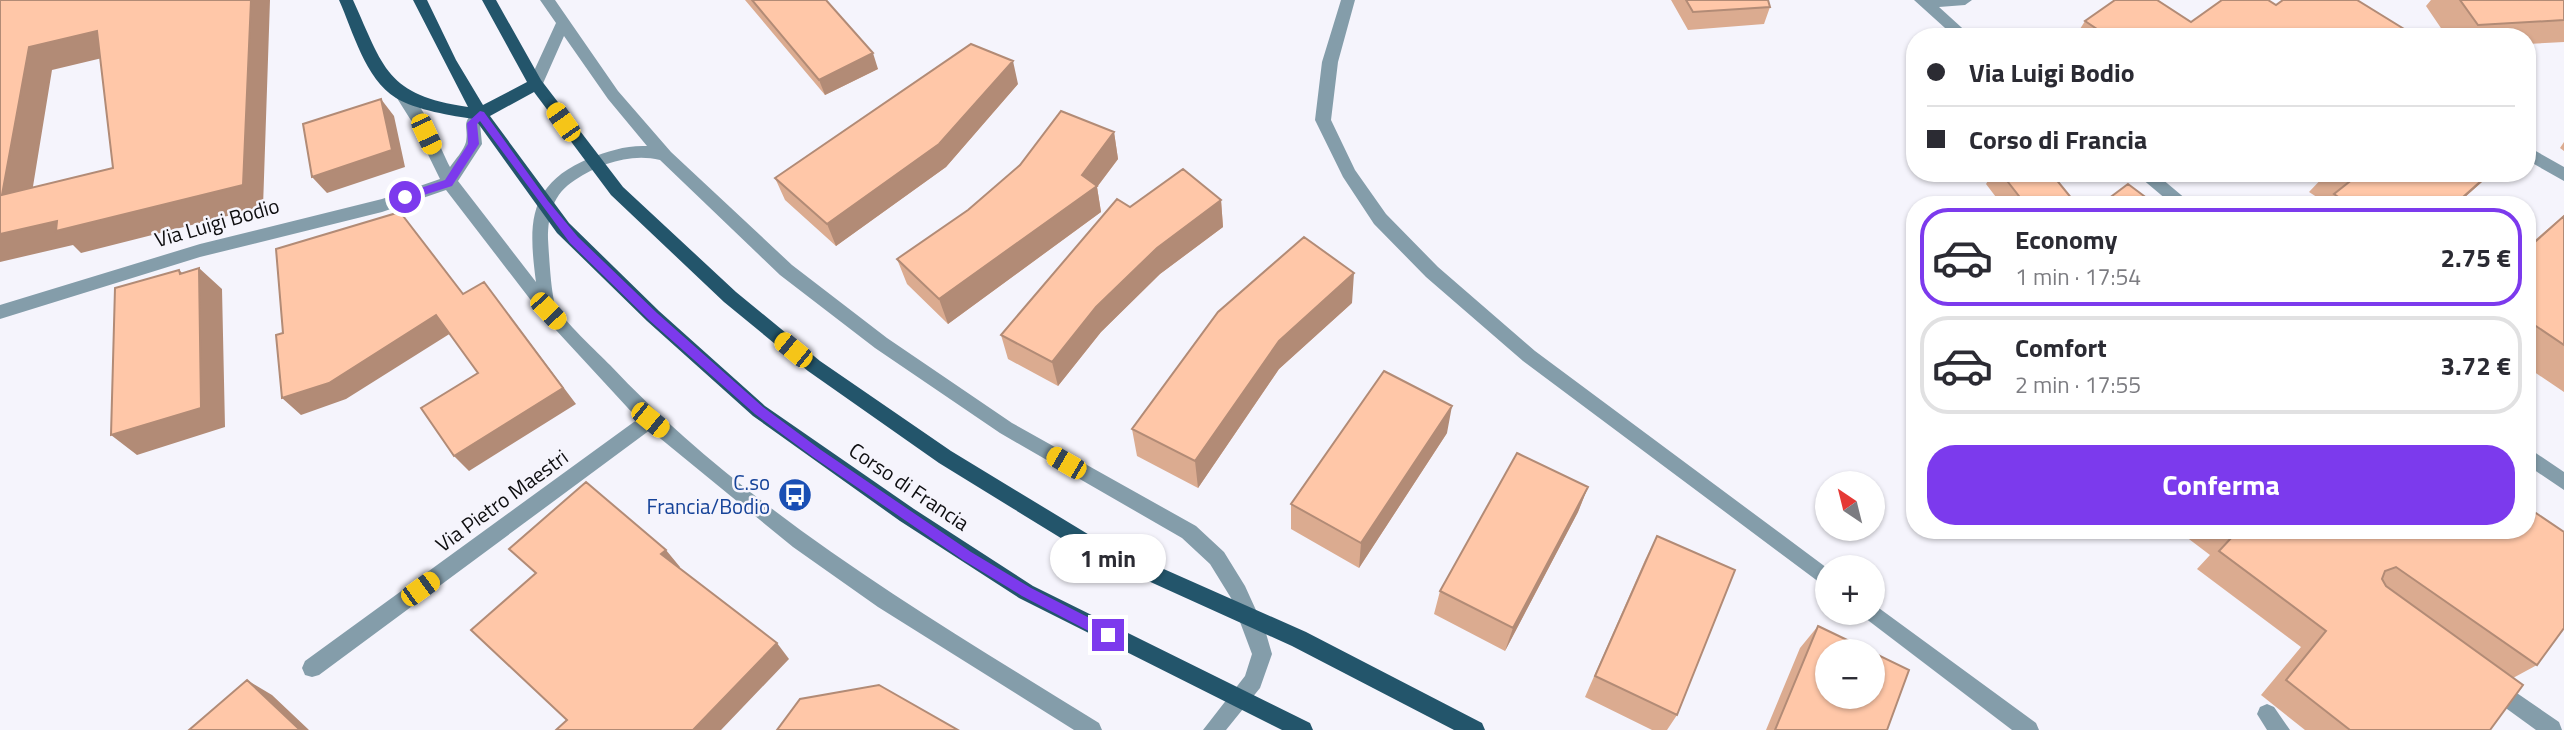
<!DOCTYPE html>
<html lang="it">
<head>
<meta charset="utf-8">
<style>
	:root { --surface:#fff; --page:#f2f2f3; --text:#2b2b33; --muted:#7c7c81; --line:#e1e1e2; --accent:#7c3aed }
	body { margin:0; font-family:"Titillium Web",sans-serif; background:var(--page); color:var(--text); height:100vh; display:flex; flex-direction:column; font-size:26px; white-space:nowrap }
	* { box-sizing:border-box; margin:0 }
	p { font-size:23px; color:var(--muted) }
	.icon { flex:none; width:38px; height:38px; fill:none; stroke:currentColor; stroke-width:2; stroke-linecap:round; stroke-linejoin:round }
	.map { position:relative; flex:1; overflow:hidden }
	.details { position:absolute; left:1906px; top:196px; width:630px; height:343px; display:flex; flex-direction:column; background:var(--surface); border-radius:28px; box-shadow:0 2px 5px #0004 }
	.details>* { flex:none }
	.guide { position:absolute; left:1906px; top:28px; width:630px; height:154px; border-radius:28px; box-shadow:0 2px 5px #0004; display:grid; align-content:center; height:154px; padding:0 21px; background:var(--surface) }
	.needle { width:46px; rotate:325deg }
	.tools { position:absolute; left:1815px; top:471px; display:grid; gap:14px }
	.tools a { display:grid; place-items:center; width:70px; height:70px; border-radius:50%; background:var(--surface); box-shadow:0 2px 5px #0004; font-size:35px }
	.end { position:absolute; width:32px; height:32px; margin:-16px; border:9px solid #7c3aed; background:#fff; box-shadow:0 0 0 4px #fff }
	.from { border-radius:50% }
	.bubble { position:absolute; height:49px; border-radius:24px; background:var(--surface); box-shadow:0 2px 5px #0004; font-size:23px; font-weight:700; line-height:49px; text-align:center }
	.car { position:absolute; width:21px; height:42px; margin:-21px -10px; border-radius:9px; box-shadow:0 0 5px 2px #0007; background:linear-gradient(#f5c518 24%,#345 0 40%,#f5c518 0 76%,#345 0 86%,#f5c518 0) }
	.guide b { display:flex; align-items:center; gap:24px; height:66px; font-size:26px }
	.guide b+b { border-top:2px solid var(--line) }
	.guide i { width:18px; height:18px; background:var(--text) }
	ul { padding:12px 0 0; list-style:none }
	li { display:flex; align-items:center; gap:21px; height:98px; margin:0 14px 10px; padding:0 7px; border:4px solid var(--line); border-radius:28px }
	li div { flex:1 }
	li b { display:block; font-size:26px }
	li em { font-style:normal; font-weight:700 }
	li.selected { border-color:var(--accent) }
	li>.icon { width:63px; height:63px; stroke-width:1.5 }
	.action { display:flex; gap:14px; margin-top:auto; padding:14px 21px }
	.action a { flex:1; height:80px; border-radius:28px; background:var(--accent); color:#fff; font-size:28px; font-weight:700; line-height:80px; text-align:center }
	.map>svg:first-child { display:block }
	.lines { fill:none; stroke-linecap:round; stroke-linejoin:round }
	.minor { fill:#849daa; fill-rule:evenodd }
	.major { fill:#23556b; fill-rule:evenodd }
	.wall { fill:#dbab90 }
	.shaded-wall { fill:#b28b76 }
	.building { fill:#ffc7a8; stroke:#b28b76; stroke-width:2; fill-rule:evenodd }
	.route { fill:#7c3aed }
	.labels { text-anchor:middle; stroke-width:5; stroke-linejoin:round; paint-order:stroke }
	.street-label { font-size:21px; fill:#0d0d0f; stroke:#f5f4fc }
	.transit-label { font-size:21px; fill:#164399; stroke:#f5f4fc; text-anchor:end }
</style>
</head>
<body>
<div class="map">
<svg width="2564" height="730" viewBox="0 0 2564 730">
	<rect width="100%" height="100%" fill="#f5f4fc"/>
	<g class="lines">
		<path class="minor" d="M 540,0 L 555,0 L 618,91 L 671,152 L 792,265 L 887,338 L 1012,423 L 1196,526 L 1224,552 L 1245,586 L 1265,630 L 1272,654 L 1260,688 L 1226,730 L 1203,730 L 1245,676 L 1252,654 L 1231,598 L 1210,564 L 1182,538 L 1000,433 L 875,348 L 780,275 L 660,160 C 630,153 600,164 575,180 C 553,194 548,214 548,239 C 549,254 551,296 556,307 C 562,319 599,354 610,365 C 749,513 928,617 1099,723 L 1102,730 L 1074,730 L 878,607 L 793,547 L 650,430 L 319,675 L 312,677 L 305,675 L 302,668 L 305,661 L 638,419 L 543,316 L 446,190 L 382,212 L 200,257 L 0,319 L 0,305 L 200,244 L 382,199 L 440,179 L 412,122 L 395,95 L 403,89 C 420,95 441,150 450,167 C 455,160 464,150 466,142 C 469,125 460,126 475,110 L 485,110 L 488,114 L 480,124 L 482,144 L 458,181 L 536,282 C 528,222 528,184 590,158 C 608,151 627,145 647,146 L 608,99 L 564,36 L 541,88 L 531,88 L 528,84 L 556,23 Z
			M 1341,0 L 1355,0 L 1338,62 L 1331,120 L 1355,170 L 1386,214 L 1438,267 L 1535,351 L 1827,568 L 1827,588 L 1523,361 L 1426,277 L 1374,224 L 1343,177 L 1315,120 L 1322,62 Z
			M 1914,0 L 1972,0 L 1965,5 L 1939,7 L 1972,37 L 1955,37 Z
			M 2527,146 L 2564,167 L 2564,181 L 2527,160 Z
			M 2135,173 L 2155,173 L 2193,205 L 2173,205 Z
			M 2527,447 L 2564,472 L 2564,490 L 2527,465 Z
			M 1872,603 L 2036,723 L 2039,730 L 2012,730 L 1865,618 L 1862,612 L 1872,612 Z
			M 2492,676 L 2559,722 L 2562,730 L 2536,730 L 2485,693 L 2482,686 L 2485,679 Z
			M 2267,704 L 2274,707 L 2290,730 L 2267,730 L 2257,714 L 2260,707 Z"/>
		<path class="major" d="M 339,0 L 353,0 C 384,68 386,95 468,107 L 413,0 L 427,0 L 456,60 L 483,105 L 527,82 L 482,0 L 496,0 L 541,80 L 623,187 L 736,292 L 820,361 L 951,451 L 1096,539 L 1306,632 L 1482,723 L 1485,730 L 1454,730 L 1292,646 L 1082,551 L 939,463 L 808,371 L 724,302 L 611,195 L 534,92 L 490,116 L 569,223 L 659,311 L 765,406 L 914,509 L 1033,586 L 1310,723 L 1313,730 L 1282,730 L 1019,598 L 900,521 L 753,416 L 647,321 L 557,233 L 475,119 C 452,116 416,110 396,98 C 365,79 353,31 339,0 Z"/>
	</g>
	<path class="wall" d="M 745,0 L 826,0 L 878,69 L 825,95 Z
		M 1671,0 L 1768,0 L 1770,7 L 1764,24 L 1688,30 Z
		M 2431,0 L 2564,0 L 2564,42 L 2527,44 L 2527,37 L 2447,37 L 2426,6 Z
		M 2276,5 L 2417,37 L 2075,37 L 2085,21 L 2191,22 Z
		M 1018,84 L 946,167 L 836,246 L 785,200 L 775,178 Z
		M 1114,132 L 1118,159 L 1097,187 L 1101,212 L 948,324 L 907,284 L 897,259 Z
		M 2564,142 L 2564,151 L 2560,148 Z
		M 1993,173 L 2051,173 L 2077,205 L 2002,205 L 1986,184 Z
		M 2249,173 L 2261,173 L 2256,178 Z
		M 2327,173 L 2492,173 L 2456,205 L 2324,205 L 2326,203 L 2309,192 Z
		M 1221,200 L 1223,227 L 1160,274 L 1101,332 L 1058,386 L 1008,359 L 1001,335 L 1130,207 Z
		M 2564,215 L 2564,392 L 2527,367 L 2527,247 Z
		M 1352,303 L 1279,369 L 1198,488 L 1137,456 L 1132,429 Z
		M 1447,433 L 1359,568 L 1291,529 L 1291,504 Z
		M 1588,487 L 1578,512 L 1505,651 L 1434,614 L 1440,591 Z
		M 2177,530 L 2527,530 L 2537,665 L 2513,678 L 2490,730 L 2305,730 L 2261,695 L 2301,647 L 2197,569 L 2210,555 Z
		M 1657,536 L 1677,715 L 1667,730 L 1652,730 L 1585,697 L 1645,560 Z
		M 1818,626 L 1887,730 L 1766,730 L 1800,648 Z"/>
	<path class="shaded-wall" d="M 251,0 L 270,0 L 263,207 L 81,253 L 73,245 L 0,262 L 0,234 L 57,221 L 66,229 Z
		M 97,31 L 119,54 L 52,70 L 28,217 L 2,195 L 29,47 Z
		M 873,53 L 878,69 L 825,95 L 819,80 Z
		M 1013,61 L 1018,84 L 946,167 L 836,246 L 827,224 Z
		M 381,99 L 394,116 L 405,167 L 327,193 L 312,177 Z
		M 1114,132 L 1118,159 L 1097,187 L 1101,212 L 948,324 L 939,299 L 1082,175 Z
		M 2490,173 L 2492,173 L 2456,205 L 2454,205 Z
		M 1221,200 L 1223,227 L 1160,274 L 1101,332 L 1058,386 L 1052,362 L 1096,307 L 1157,248 Z
		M 199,268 L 222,289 L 225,427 L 137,455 L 111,435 L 180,274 L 179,270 L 199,289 Z
		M 1354,273 L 1352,303 L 1279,369 L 1198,488 L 1195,461 L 1279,341 Z
		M 484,282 L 576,404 L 469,471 L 454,456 L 563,388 Z
		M 436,315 L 451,333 L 346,399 L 301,415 L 282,398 Z
		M 1452,406 L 1447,433 L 1359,568 L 1361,543 Z
		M 1588,487 L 1578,512 L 1505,651 L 1513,628 Z
		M 666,550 L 680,567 L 676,571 L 661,554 Z
		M 777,643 L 789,659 L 721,730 L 693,730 Z
		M 247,680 L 272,695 L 309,730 L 300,730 Z"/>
	<path class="building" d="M 0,0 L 251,0 L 243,185 L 56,231 L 57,221 L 0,234 ZM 97,31 L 113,168 L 2,195 L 29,47 Z
		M 752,0 L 826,0 L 873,53 L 819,80 Z
		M 1686,0 L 1768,0 L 1770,7 L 1693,12 Z
		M 2115,0 L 2157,0 L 2191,22 L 2222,0 L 2268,0 L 2276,5 L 2283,0 L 2357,0 L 2417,37 L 2325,37 L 2319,33 L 2315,37 L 2109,37 L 2085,21 Z
		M 2460,0 L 2564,0 L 2564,20 L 2478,25 Z
		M 971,44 L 1013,61 L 939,144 L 827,224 L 775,178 Z
		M 381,99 L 392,150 L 312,177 L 303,124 Z
		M 1061,111 L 1114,132 L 1082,175 L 1097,186 L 939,299 L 897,259 L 968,210 L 1020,165 Z
		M 1183,169 L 1221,200 L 1157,248 L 1096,307 L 1052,362 L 1001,335 L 1117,199 L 1130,207 Z
		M 2001,173 L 2051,173 L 2077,205 L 2026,205 Z
		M 2335,173 L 2490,173 L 2454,205 L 2350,205 L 2334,194 L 2349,182 Z
		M 2128,184 L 2156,205 L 2100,205 Z
		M 400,212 L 463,294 L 484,282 L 563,388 L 454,456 L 421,408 L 478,373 L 436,315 L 329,383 L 282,398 L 276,335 L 283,333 L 276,249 Z
		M 2564,216 L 2564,345 L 2527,320 L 2527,249 Z
		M 1304,237 L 1354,273 L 1279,341 L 1195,461 L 1132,429 L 1218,312 Z
		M 199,268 L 201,408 L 111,435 L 115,288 L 179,270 L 180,274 Z
		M 1384,371 L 1452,406 L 1361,543 L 1291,504 Z
		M 1517,453 L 1588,487 L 1513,628 L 1440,591 Z
		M 586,482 L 666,550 L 661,554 L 777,643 L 693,730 L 556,730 L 567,720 L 471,630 L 536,573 L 509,549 Z
		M 2527,507 L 2564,532 L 2564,628 L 2537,665 L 2396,567 L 2385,571 L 2382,579 L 2386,586 L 2523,685 L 2490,730 L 2350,730 L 2286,680 L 2326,631 L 2219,551 L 2232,537 L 2223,530 L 2443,530 L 2451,535 L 2455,530 L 2527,530 Z
		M 1657,536 L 1735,570 L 1677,715 L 1595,676 Z
		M 1818,626 L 1870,651 L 1827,651 L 1827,696 L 1872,696 L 1872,652 L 1909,670 L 1887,730 L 1775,730 Z
		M 247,680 L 300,730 L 189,730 Z
		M 879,685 L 958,730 L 777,730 L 800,699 Z"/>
	<path class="route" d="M 480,111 L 484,112 L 548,201 L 578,237 L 657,313 L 763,407 L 821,450 L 971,552 L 1031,588 L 1113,630 L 1113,639 L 1104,639 L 1022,596 L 963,560 L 813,457 L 755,414 L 649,320 L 570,243 L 480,121 L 477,124 L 479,144 L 452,186 L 405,201 L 402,200 L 402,194 L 445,180 L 468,144 L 467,123 Z"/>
	<defs>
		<g id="bus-disc" transform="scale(1.75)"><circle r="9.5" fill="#1a4fb4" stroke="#f5f4fc"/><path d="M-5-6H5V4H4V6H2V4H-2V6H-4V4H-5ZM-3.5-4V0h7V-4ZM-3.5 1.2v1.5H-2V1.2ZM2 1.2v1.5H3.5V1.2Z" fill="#fff"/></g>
	</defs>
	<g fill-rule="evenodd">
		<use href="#bus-disc" x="795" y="495"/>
	</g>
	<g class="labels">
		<g class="street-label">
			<text transform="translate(217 223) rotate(-16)" y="7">Via Luigi Bodio</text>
			<text transform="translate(909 487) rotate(34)" y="7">Corso di Francia</text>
			<text transform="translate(502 501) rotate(-36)" y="7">Via Pietro Maestri</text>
		</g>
		<g class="transit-label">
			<text x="770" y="490">C.so<tspan x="770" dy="24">Francia/Bodio</tspan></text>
		</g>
	</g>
</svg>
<div class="tools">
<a><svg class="needle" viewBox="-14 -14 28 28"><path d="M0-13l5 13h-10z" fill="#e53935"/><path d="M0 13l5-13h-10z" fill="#7c7c81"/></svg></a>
<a>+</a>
<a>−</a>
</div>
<i class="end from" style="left:405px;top:197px"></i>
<i class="end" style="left:1108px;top:635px"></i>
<div class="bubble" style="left:1050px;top:534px;width:116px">1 min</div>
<i class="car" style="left:563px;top:122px;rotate:325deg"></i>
<i class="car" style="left:426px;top:134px;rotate:155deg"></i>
<i class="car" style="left:548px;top:311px;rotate:137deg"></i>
<i class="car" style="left:793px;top:350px;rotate:309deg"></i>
<i class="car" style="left:650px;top:420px;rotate:129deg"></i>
<i class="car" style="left:1066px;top:463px;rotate:300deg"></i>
<i class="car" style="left:420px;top:589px;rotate:54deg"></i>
<div class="guide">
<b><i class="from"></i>Via Luigi Bodio</b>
<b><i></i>Corso di Francia</b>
</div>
<section class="details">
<ul>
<li class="selected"><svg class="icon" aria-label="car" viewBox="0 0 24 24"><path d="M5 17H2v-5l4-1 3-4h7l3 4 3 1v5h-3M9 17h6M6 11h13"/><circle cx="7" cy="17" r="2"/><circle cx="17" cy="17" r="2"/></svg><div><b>Economy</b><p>1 min · 17:54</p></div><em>2.75 €</em></li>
<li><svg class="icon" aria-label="car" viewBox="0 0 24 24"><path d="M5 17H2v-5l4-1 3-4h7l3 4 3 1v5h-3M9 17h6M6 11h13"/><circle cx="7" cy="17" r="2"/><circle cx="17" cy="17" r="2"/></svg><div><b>Comfort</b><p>2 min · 17:55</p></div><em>3.72 €</em></li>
</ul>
<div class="action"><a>Conferma</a></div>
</section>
</div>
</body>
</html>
